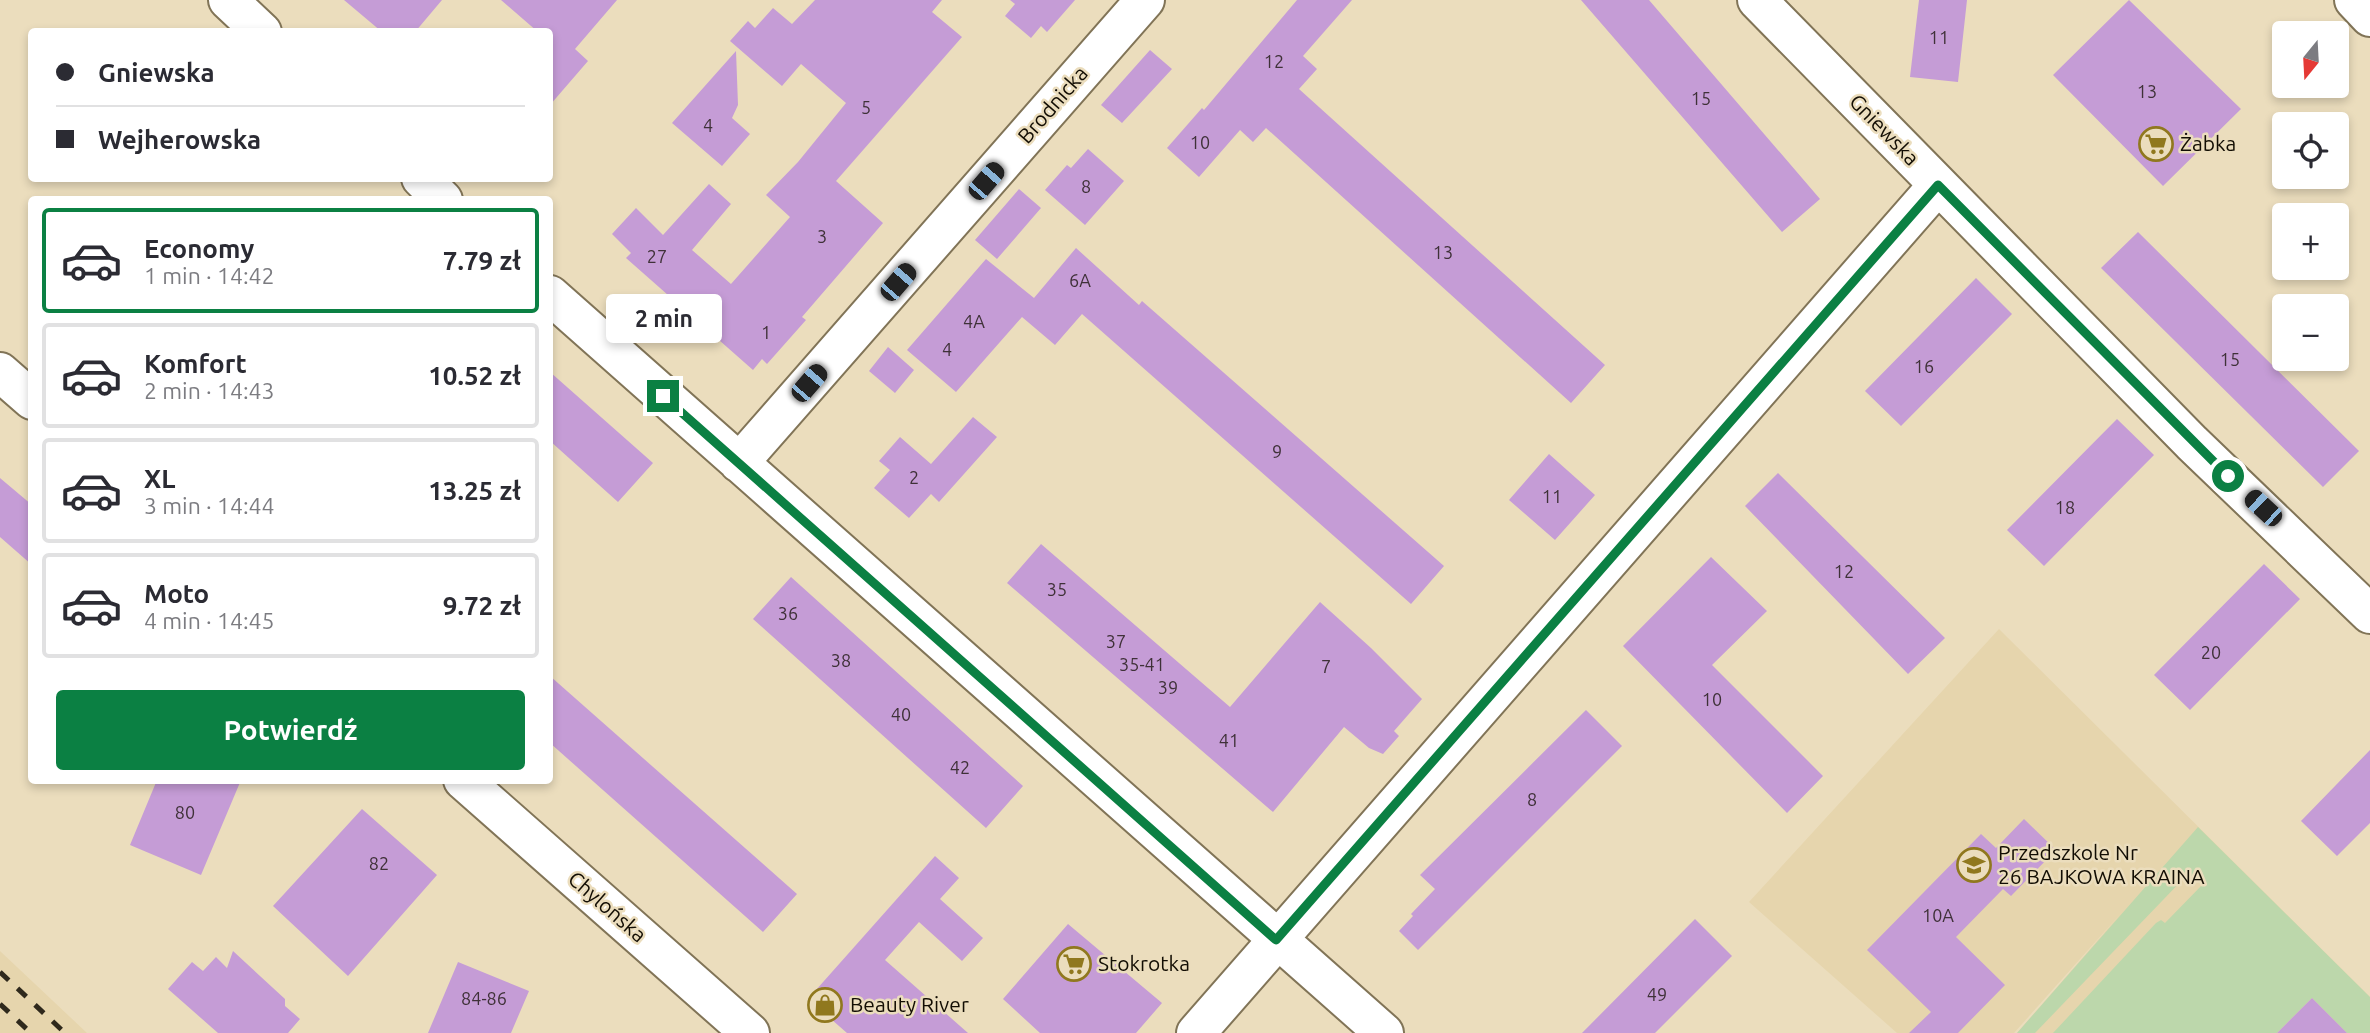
<!DOCTYPE html>
<html lang="pl">
<head>
<meta charset="utf-8">
<style>
	:root { --surface:#fff; --page:#f2f2f3; --text:#2b2b33; --muted:#7c7c81; --line:#e1e1e2; --accent:#0b8043 }
	body { margin:0; font-family:Ubuntu,sans-serif; background:var(--page); color:var(--text); height:100vh; display:flex; flex-direction:column; font-size:26px; white-space:nowrap }
	* { box-sizing:border-box; margin:0 }
	p { font-size:23px; color:var(--muted) }
	.icon { flex:none; width:38px; height:38px; fill:none; stroke:currentColor; stroke-width:2; stroke-linecap:round; stroke-linejoin:round }
	.map { position:relative; flex:1; overflow:hidden }
	.sheet { position:absolute; left:28px; top:196px; width:525px; height:588px; display:flex; flex-direction:column; background:var(--surface); border-radius:7px; box-shadow:0 4px 10px #0003 }
	.sheet>* { flex:none }
	.top-card { position:absolute; left:28px; top:28px; width:525px; height:154px; border-radius:7px; box-shadow:0 4px 10px #0003; display:grid; align-content:center; height:154px; padding:0 28px; background:var(--surface) }
	.needle { width:46px; rotate:198deg }
	.tools { position:absolute; left:2272px; top:21px; display:grid; gap:14px }
	.tools a { display:grid; place-items:center; width:77px; height:77px; border-radius:7px; background:var(--surface); box-shadow:0 4px 10px #0003; font-size:35px }
	.end { position:absolute; width:32px; height:32px; margin:-16px; border:9px solid #0b8043; background:#fff; box-shadow:0 0 0 4px #fff }
	.from { border-radius:50% }
	.bubble { position:absolute; height:49px; border-radius:7px; background:var(--surface); box-shadow:0 4px 10px #0003; font-size:23px; font-weight:700; line-height:49px; text-align:center }
	.car { position:absolute; width:21px; height:42px; margin:-21px -10px; border-radius:9px; box-shadow:0 0 5px 2px #0007; background:linear-gradient(#222 24%,#8ab4d8 0 40%,#222 0 76%,#8ab4d8 0 86%,#222 0) }
	.top-card b { display:flex; align-items:center; gap:24px; height:66px; font-size:26px }
	.top-card b+b { border-top:2px solid var(--line) }
	.top-card i { width:18px; height:18px; background:var(--text) }
	ul { padding:12px 0 0; list-style:none }
	li { display:flex; align-items:center; gap:21px; height:105px; margin:0 14px 10px; padding:0 14px; border:4px solid var(--line); border-radius:7px }
	li div { flex:1 }
	li b { display:block; font-size:26px }
	li em { font-style:normal; font-weight:700 }
	li.selected { border-color:var(--accent) }
	li>.icon { width:63px; height:63px; stroke-width:1.5 }
	.action { display:flex; gap:14px; margin-top:auto; padding:14px 28px }
	.action a { flex:1; height:80px; border-radius:7px; background:var(--accent); color:#fff; font-size:28px; font-weight:700; line-height:80px; text-align:center }
	.map>svg:first-child { display:block }
	.built { fill:#e6d5ad }
	.green { fill:#bcd7ab }
	.building { fill:#c59cd6 }
	.lines { fill:none; stroke-linecap:round; stroke-linejoin:round }
	.street-casing { stroke:#817457; stroke-width:42 }
	.secondary-casing { stroke:#817457; stroke-width:42 }
	.primary-casing { stroke:#817457; stroke-width:42 }
	.street { stroke:#fff; stroke-width:38 }
	.secondary { stroke:#fff; stroke-width:38 }
	.primary { stroke:#fff; stroke-width:38 }
	.rail { stroke:#2f291c; stroke-width:5; stroke-dasharray:12 12; stroke-linecap:butt }
	.route { stroke:#0b8043; stroke-width:9 }
	.labels { text-anchor:middle; stroke-width:5; stroke-linejoin:round; paint-order:stroke }
	.number-label { font-size:18px; fill:#3f3138 }
	.street-label { font-size:21px; fill:#120d03; stroke:#ebddbd }
	.poi-label { font-size:21px; fill:#120d03; stroke:#ebddbd; text-anchor:start }
</style>
</head>
<body>
<div class="map">
<svg width="2370" height="1033" viewBox="0 0 2370 1033">
	<rect width="100%" height="100%" fill="#ebddbd"/>
	<path class="built" d="M 1999,629 L 2370,997 L 2370,1033 L 2017,1033 L 2123,911 L 2014,1033 L 1897,1033 L 1749,902 Z
		M 0,951 L 87,1033 L 0,1033 Z"/>
	<path class="green" d="M 2198,827 L 2370,997 L 2370,1033 L 2347,1033 L 2312,998 L 2277,1033 L 2053,1033 L 2156,923 L 2161,920 L 2165,923 L 2202,885 L 2188,874 L 2035,1033 L 2017,1033 Z"/>
	<path class="building" d="M 344,0 L 442,0 L 415,32 L 382,32 Z
		M 501,0 L 617,0 L 575,49 L 588,61 L 550,105 L 550,32 L 538,32 Z
		M 815,0 L 942,0 L 932,12 L 962,37 L 836,181 L 883,223 L 802,317 L 806,320 L 767,364 L 762,359 L 753,370 L 626,258 L 631,253 L 612,234 L 636,208 L 663,235 L 709,184 L 731,204 L 692,250 L 731,284 L 790,217 L 766,195 L 798,162 L 846,103 L 801,64 L 782,86 L 730,41 L 748,21 L 755,28 L 773,8 L 792,24 Z
		M 1010,0 L 1075,0 L 1047,32 L 1041,26 L 1031,38 L 1005,16 L 1015,4 Z
		M 1297,0 L 1352,0 L 1303,56 L 1317,69 L 1299,89 L 1605,365 L 1571,403 L 1266,128 L 1253,142 L 1240,130 L 1199,177 L 1167,148 L 1202,108 L 1204,110 Z
		M 1581,0 L 1649,0 L 1820,199 L 1782,232 Z
		M 1919,0 L 1967,0 L 1958,82 L 1910,77 Z
		M 2129,0 L 2241,109 L 2163,186 L 2053,75 Z
		M 1150,50 L 1172,69 L 1122,123 L 1101,105 Z
		M 736,51 L 738,105 L 732,118 L 750,134 L 722,166 L 672,123 Z
		M 1088,149 L 1124,181 L 1085,225 L 1045,190 L 1067,165 L 1071,168 Z
		M 1019,189 L 1041,208 L 997,259 L 975,240 Z
		M 2138,232 L 2359,451 L 2323,487 L 2101,268 Z
		M 1076,248 L 1139,305 L 1142,301 L 1444,566 L 1411,604 L 1082,314 L 1055,345 L 1022,317 L 956,392 L 907,350 L 986,259 L 1034,298 Z
		M 1976,278 L 2012,314 L 1901,426 L 1865,391 Z
		M 888,347 L 914,370 L 895,393 L 869,371 Z
		M 550,372 L 653,463 L 618,502 L 550,441 Z
		M 973,417 L 997,437 L 939,502 L 931,494 L 909,518 L 874,488 L 890,470 L 879,461 L 900,437 L 931,464 Z
		M 2117,419 L 2154,455 L 2044,566 L 2007,530 Z
		M 1549,454 L 1595,495 L 1555,540 L 1509,500 Z
		M 1778,473 L 1945,638 L 1908,674 L 1745,506 Z
		M 0,478 L 32,505 L 32,565 L 0,537 Z
		M 1041,544 L 1230,707 L 1320,602 L 1371,648 L 1422,699 L 1394,731 L 1399,736 L 1383,754 L 1369,748 L 1344,727 L 1273,812 L 1007,583 Z
		M 1711,557 L 1767,611 L 1712,665 L 1823,776 L 1787,813 L 1623,646 Z
		M 2264,564 L 2300,599 L 2190,710 L 2154,675 Z
		M 791,577 L 1023,786 L 986,828 L 753,619 Z
		M 550,676 L 797,894 L 763,932 L 550,743 Z
		M 1586,710 L 1622,746 L 1418,950 L 1399,931 L 1413,916 L 1411,914 L 1435,889 L 1420,875 Z
		M 2370,750 L 2370,823 L 2337,856 L 2301,821 Z
		M 157,780 L 241,780 L 201,875 L 130,845 Z
		M 362,809 L 437,875 L 348,976 L 273,906 Z
		M 2024,819 L 2056,850 L 2011,896 L 2003,889 L 1956,937 L 2005,985 L 1958,1033 L 1909,1033 L 1931,1012 L 1867,950 L 1981,834 L 1996,848 Z
		M 935,856 L 959,878 L 940,899 L 983,938 L 962,961 L 919,922 L 885,960 L 968,1033 L 847,1033 L 808,999 Z
		M 1695,919 L 1732,956 L 1655,1033 L 1582,1033 Z
		M 1068,924 L 1162,1003 L 1136,1033 L 1040,1033 L 1003,999 Z
		M 233,951 L 285,999 L 285,1006 L 300,1019 L 288,1033 L 218,1033 L 168,989 L 192,962 L 203,971 L 216,957 L 227,968 Z
		M 458,962 L 529,991 L 511,1033 L 428,1033 Z
		M 2312,998 L 2347,1033 L 2277,1033 Z"/>
	<g class="lines">
		<g class="street-casing">
			<path id="street" d="M 228,0 L 262,32
				M 1757,0 L 2192,443 L 2370,614
				M 421,178 L 443,200
				M 550,295 L 1384,1033
				M 739,463 L 1145,0
				M 1196,1033 L 1938,185"/>
		</g>
		<g class="secondary-casing">
			<path id="secondary" d="M 0,372 L 32,400
				M 463,780 L 750,1033"/>
		</g>
		<g class="primary-casing">
			<path id="primary" d="M 2354,0 L 2370,17"/>
		</g>
		<use href="#street" class="street"/>
		<use href="#secondary" class="secondary"/>
		<use href="#primary" class="primary"/>
		<path class="rail" d="M 0,972 L 65,1033
			M 0,1004 L 31,1033"/>
	</g>
	<g class="lines">
		<path class="route" d="M 663,396 L 1276,940 L 1938,185 L 2228,476"/>
	</g>
	<defs>
		<g id="supermarket-ring" transform="scale(1.75)"><circle r="9.5" fill="#ebddbd" stroke="#90781e" stroke-width="1.5"/><path d="M-6-5.5h2.5l.6 2H6L4.5 2H-2.5L-4.4-4H-6ZM-1.5 3.2a1.3 1.3 0 1 0 .1 0ZM3 3.2a1.3 1.3 0 1 0 .1 0Z" fill="#90781e"/></g>
		<g id="school-ring" transform="scale(1.75)"><circle r="9.5" fill="#ebddbd" stroke="#90781e" stroke-width="1.5"/><path d="M0-5L7-2L0 1L-7-2ZM-4 1L0 2.5L4 1V4Q0 6-4 4Z" fill="#90781e"/></g>
		<g id="shop-ring" transform="scale(1.75)"><circle r="9.5" fill="#ebddbd" stroke="#90781e" stroke-width="1.5"/><path d="M-5-2.5h2.3a2.7 3.5 0 0 1 5.4 0H5L5.5 6h-11ZM-1.5-2.5h3a1.5 2.3 0 0 0-3 0Z" fill="#90781e"/></g>
	</defs>
	<g fill-rule="evenodd">
		<use href="#supermarket-ring" x="2156" y="144"/>
		<use href="#school-ring" x="1974" y="865"/>
		<use href="#supermarket-ring" x="1074" y="964"/>
		<use href="#shop-ring" x="825" y="1005"/>
	</g>
	<g class="labels">
		<g class="number-label">
			<text x="1939" y="44">11</text>
			<text x="1274" y="68">12</text>
			<text x="2147" y="98">13</text>
			<text x="1701" y="105">15</text>
			<text x="866" y="114">5</text>
			<text x="708" y="132">4</text>
			<text x="1200" y="149">10</text>
			<text x="1086" y="193">8</text>
			<text x="822" y="243">3</text>
			<text x="1443" y="259">13</text>
			<text x="657" y="263">27</text>
			<text x="1080" y="287">6A</text>
			<text x="974" y="328">4A</text>
			<text x="766" y="339">1</text>
			<text x="947" y="356">4</text>
			<text x="2230" y="366">15</text>
			<text x="1924" y="373">16</text>
			<text x="1277" y="458">9</text>
			<text x="914" y="484">2</text>
			<text x="1552" y="503">11</text>
			<text x="2065" y="514">18</text>
			<text x="1844" y="578">12</text>
			<text x="1057" y="596">35</text>
			<text x="788" y="620">36</text>
			<text x="1116" y="648">37</text>
			<text x="2211" y="659">20</text>
			<text x="841" y="667">38</text>
			<text x="1142" y="671">35-41</text>
			<text x="1326" y="673">7</text>
			<text x="1168" y="694">39</text>
			<text x="1712" y="706">10</text>
			<text x="901" y="721">40</text>
			<text x="1229" y="747">41</text>
			<text x="960" y="774">42</text>
			<text x="1532" y="806">8</text>
			<text x="185" y="819">80</text>
			<text x="379" y="870">82</text>
			<text x="1938" y="922">10A</text>
			<text x="1657" y="1001">49</text>
			<text x="484" y="1005">84-86</text>
		</g>
		<g class="street-label">
			<text transform="translate(1053 105) rotate(-49)" y="7">Brodnicka</text>
			<text transform="translate(1884 130) rotate(46)" y="7">Gniewska</text>
			<text transform="translate(607 907) rotate(41)" y="7">Chylońska</text>
		</g>
		<g class="poi-label">
			<text x="2180" y="151">Żabka</text>
			<text x="1998" y="860">Przedszkole Nr<tspan x="1998" dy="24">26 BAJKOWA KRAINA</tspan></text>
			<text x="1098" y="971">Stokrotka</text>
			<text x="850" y="1012">Beauty River</text>
		</g>
	</g>
</svg>
<div class="tools">
<a><svg class="needle" viewBox="-14 -14 28 28"><path d="M0-13l5 13h-10z" fill="#e53935"/><path d="M0 13l5-13h-10z" fill="#7c7c81"/></svg></a>
<a><svg class="icon" aria-label="locate" viewBox="0 0 24 24"><circle cx="12" cy="12" r="6"/><path d="M12 2v4M12 18v4M2 12h4M18 12h4"/></svg></a>
<a>+</a>
<a>−</a>
</div>
<i class="end from" style="left:2228px;top:476px"></i>
<i class="end" style="left:663px;top:396px"></i>
<div class="bubble" style="left:606px;top:294px;width:116px">2 min</div>
<i class="car" style="left:986px;top:181px;rotate:41deg"></i>
<i class="car" style="left:898px;top:282px;rotate:41deg"></i>
<i class="car" style="left:809px;top:383px;rotate:41deg"></i>
<i class="car" style="left:2263px;top:508px;rotate:313deg"></i>
<div class="top-card">
<b><i class="from"></i>Gniewska</b>
<b><i></i>Wejherowska</b>
</div>
<section class="sheet">
<ul>
<li class="selected"><svg class="icon" aria-label="car" viewBox="0 0 24 24"><path d="M5 17H2v-5l4-1 3-4h7l3 4 3 1v5h-3M9 17h6M6 11h13"/><circle cx="7" cy="17" r="2"/><circle cx="17" cy="17" r="2"/></svg><div><b>Economy</b><p>1 min · 14:42</p></div><em>7.79 zł</em></li>
<li><svg class="icon" aria-label="car" viewBox="0 0 24 24"><path d="M5 17H2v-5l4-1 3-4h7l3 4 3 1v5h-3M9 17h6M6 11h13"/><circle cx="7" cy="17" r="2"/><circle cx="17" cy="17" r="2"/></svg><div><b>Komfort</b><p>2 min · 14:43</p></div><em>10.52 zł</em></li>
<li><svg class="icon" aria-label="car" viewBox="0 0 24 24"><path d="M5 17H2v-5l4-1 3-4h7l3 4 3 1v5h-3M9 17h6M6 11h13"/><circle cx="7" cy="17" r="2"/><circle cx="17" cy="17" r="2"/></svg><div><b>XL</b><p>3 min · 14:44</p></div><em>13.25 zł</em></li>
<li><svg class="icon" aria-label="car" viewBox="0 0 24 24"><path d="M5 17H2v-5l4-1 3-4h7l3 4 3 1v5h-3M9 17h6M6 11h13"/><circle cx="7" cy="17" r="2"/><circle cx="17" cy="17" r="2"/></svg><div><b>Moto</b><p>4 min · 14:45</p></div><em>9.72 zł</em></li>
</ul>
<div class="action"><a>Potwierdź</a></div>
</section>
</div>
</body>
</html>
